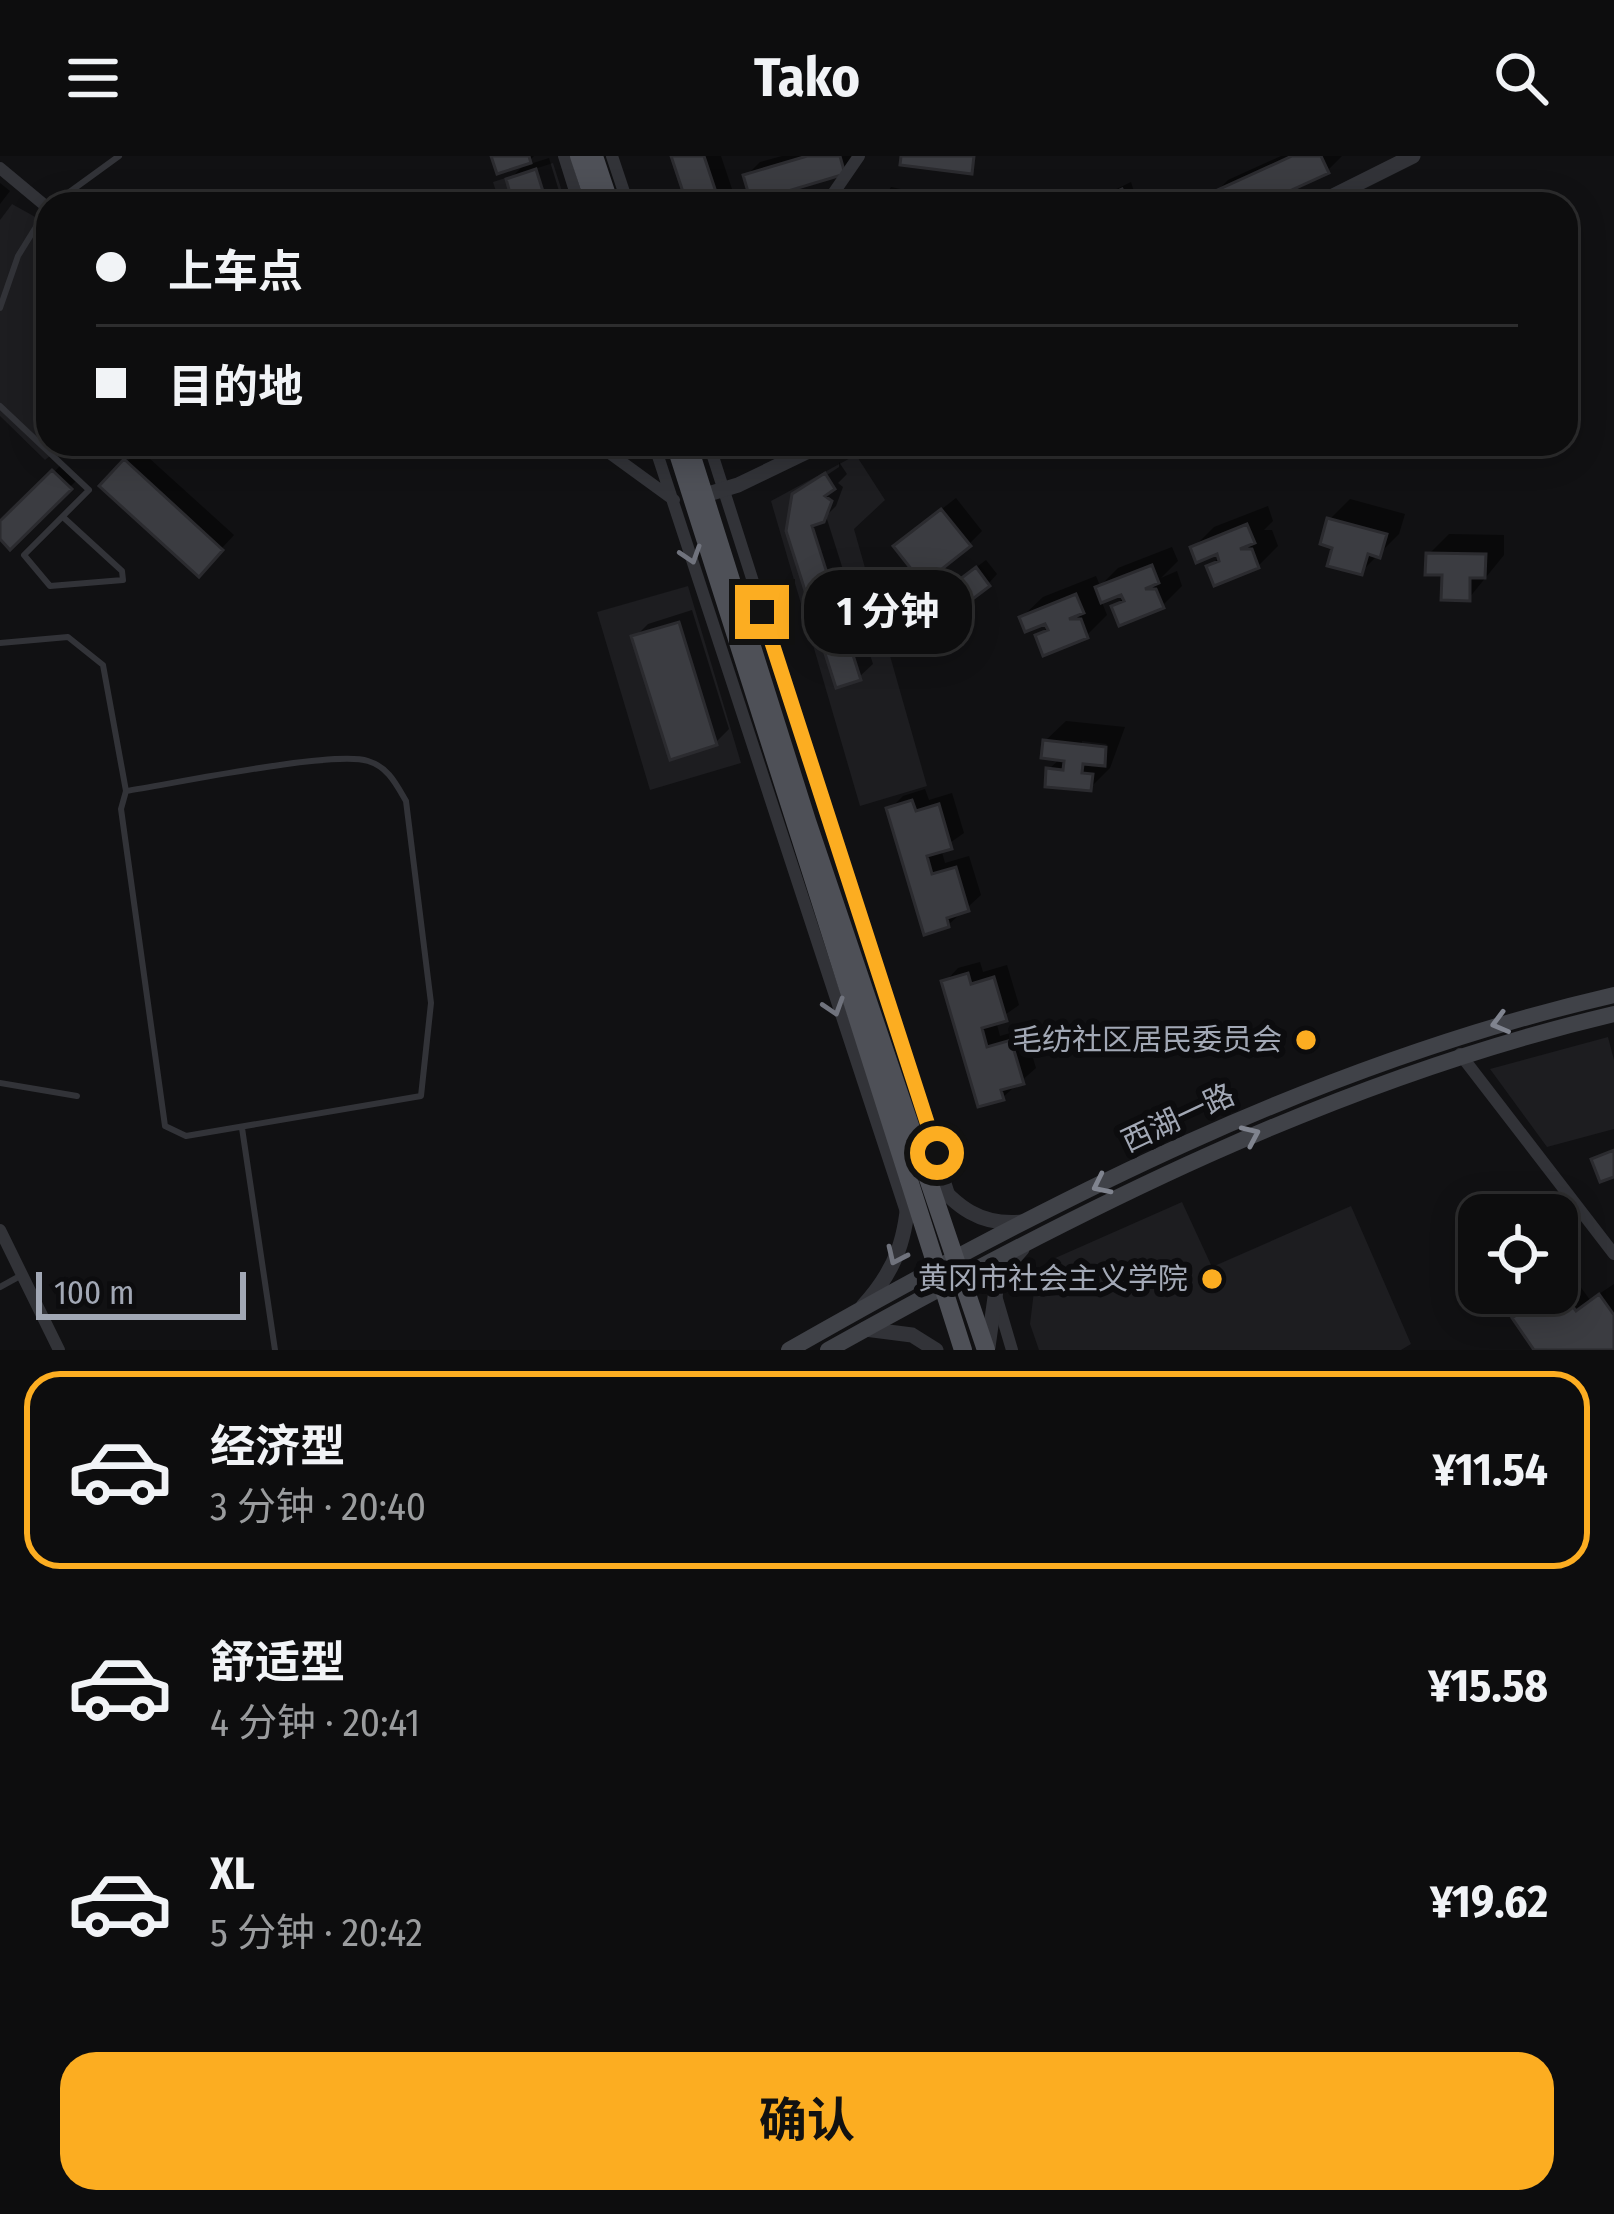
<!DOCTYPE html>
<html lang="zh">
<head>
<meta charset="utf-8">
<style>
	:root { --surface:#0d0d0e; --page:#1b1b1c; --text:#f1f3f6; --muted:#9a9c9e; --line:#2d2d2e; --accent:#fcad21 }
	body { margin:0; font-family:"Fira Sans Condensed","Noto Sans SC",sans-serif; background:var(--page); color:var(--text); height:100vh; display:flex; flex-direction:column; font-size:45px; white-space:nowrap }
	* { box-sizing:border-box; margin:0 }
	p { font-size:39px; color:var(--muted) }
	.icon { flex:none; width:66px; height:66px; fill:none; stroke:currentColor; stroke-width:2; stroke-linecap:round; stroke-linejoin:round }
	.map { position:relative; height:1194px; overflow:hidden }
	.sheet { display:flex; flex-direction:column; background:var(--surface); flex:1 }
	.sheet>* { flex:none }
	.top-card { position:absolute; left:36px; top:36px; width:1542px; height:264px; border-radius:36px; box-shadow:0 6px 30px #0003,0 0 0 3px var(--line); display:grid; align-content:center; height:264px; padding:0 60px; background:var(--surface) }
	.buttons { position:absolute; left:1458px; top:1038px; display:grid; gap:24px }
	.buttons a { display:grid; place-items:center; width:120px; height:120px; border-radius:24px; background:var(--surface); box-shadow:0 6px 30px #0003,0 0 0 3px var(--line); font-size:60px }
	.scale { position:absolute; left:36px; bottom:30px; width:210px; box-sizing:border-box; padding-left:12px; border:6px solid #a2a8b5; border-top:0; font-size:33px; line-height:42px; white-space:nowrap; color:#a2a8b5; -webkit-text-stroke:9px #0c0c0e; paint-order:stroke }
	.end { position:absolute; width:54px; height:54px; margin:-27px; border:15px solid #fcad21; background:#111; box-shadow:0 0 0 6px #111 }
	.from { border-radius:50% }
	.bubble { position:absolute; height:84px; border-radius:36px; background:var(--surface); box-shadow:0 6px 30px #0003,0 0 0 3px var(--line); font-size:39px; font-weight:700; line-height:84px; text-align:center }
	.top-card b { display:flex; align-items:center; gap:42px; height:114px; font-size:45px }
	.top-card b+b { border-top:3px solid var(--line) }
	.top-card i { width:30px; height:30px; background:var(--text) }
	ul { padding:21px 0 0; list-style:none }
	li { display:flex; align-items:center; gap:36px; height:198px; margin:0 24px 18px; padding:0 36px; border:6px solid transparent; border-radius:36px }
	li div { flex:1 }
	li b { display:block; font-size:45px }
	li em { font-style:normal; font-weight:700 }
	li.current { border-color:var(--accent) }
	li>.icon { width:108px; height:108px; stroke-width:1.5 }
	.primary-button { display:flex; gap:24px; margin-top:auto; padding:24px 60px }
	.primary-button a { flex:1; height:138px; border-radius:36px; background:var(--accent); color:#111; font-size:48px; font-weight:700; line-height:138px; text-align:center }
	header { display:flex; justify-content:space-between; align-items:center; height:156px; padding:0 60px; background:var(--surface); font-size:54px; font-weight:700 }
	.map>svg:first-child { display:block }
	.built { fill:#1d1d20 }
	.shadow { fill:#0007; fill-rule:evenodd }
	.building { fill:#3b3c41; stroke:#2b2b2f; stroke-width:3 }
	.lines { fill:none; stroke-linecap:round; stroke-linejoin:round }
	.service { stroke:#323338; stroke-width:6 }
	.minor { stroke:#323338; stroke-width:12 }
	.tertiary { stroke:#323338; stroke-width:15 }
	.secondary { stroke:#404248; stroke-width:16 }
	.primary { stroke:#4e5057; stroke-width:18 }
	.oneway { stroke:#70737d }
	.oneway2 { stroke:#80848f }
	.route { stroke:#fcad21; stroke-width:15 }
	.poi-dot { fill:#fcad21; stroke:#0c0c0e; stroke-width:4.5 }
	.labels { text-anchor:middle; stroke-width:12; stroke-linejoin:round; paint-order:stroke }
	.poi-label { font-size:30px; fill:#a2a8b5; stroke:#0c0c0e; text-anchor:end }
	.street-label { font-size:30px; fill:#a2a8b5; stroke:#0c0c0e }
</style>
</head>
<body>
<header><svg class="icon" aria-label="menu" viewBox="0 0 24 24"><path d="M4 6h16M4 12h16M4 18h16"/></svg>Tako<svg class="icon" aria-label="search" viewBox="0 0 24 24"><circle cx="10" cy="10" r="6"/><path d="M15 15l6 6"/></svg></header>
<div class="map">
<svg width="1614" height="1194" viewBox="0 0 1614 1194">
	<rect width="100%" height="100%" fill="#111113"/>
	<path class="built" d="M 553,7 L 566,48 L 500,48 L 493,26 Z
		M 12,48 L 48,68 L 48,288 L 65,288 L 45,304 L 0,260 L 0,64 Z
		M 856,299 L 885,344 L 854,373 L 927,630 L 860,650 L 771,345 Z
		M 688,430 L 741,607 L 650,634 L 597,456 Z
		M 1608,881 L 1614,904 L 1614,973 L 1547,991 L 1490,913 Z
		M 1182,1046 L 1212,1111 L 1351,1050 L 1411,1188 L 1401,1194 L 1039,1194 L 1030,1168 L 1034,1135 L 1053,1103 Z"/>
	<path class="shadow" d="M 494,0 L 534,0 L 524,10 L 549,2 L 563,48 L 517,48 L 509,24 L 528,5 Z
		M 675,0 L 721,0 L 737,48 L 691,48 Z
		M 782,0 L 856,0 L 844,15 L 746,20 L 760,6 Z
		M 1281,0 L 1342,0 L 1327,15 L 1254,48 L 1220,48 L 1215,37 L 1228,24 Z
		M 1131,26 L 1138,48 L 1086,48 Z
		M 0,27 L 10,35 L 0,48 Z
		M 891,31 L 938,41 L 936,48 L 880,48 Z
		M 1205,40 L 1208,48 L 1188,48 Z
		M 48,87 L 48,107 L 38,101 Z
		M 139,293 L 234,379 L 199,417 L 103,330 Z
		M 839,306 L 847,318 L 838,327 L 843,331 L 836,350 L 826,360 L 873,508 L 859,521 L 838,528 L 803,335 L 839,311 Z
		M 63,307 L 79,322 L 10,390 L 0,379 L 0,369 Z
		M 956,342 L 982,375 L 969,388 L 910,378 Z
		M 1350,343 L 1405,358 L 1399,378 L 1361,416 L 1336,390 L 1330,363 Z
		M 1268,350 L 1273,365 L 1264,374 L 1272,374 L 1278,390 L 1258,410 L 1210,411 L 1220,400 L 1218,394 L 1193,392 L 1214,371 Z
		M 1449,378 L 1504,379 L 1504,399 L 1469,442 L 1429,398 Z
		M 1172,391 L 1178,405 L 1161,422 L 1177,415 L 1182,430 L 1162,450 L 1114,451 L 1125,440 L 1123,435 L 1101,444 L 1107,459 L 1087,479 L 1039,480 L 1049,470 L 1047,464 L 1022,461 L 1043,441 L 1096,420 L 1100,430 L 1118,412 Z
		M 986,404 L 997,418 L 988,428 L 920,454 Z
		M 692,454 L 729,573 L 716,586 L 635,481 L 648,468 Z
		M 1066,565 L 1125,571 L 1110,612 L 1090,632 L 1049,613 L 1061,602 L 1045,585 ZM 1082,585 L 1107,588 L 1102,593 L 1082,591 Z
		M 925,633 L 929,644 L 952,637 L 964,677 L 941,693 L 945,707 L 969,700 L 981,739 L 948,769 L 890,653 L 903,640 Z
		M 980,806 L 983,816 L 1007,809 L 1019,849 L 996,865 L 1000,880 L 1024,873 L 1036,912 L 1003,941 L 945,826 L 958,812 Z
		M 1572,1119 L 1590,1144 L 1614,1128 L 1614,1194 L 1538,1194 L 1516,1163 L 1547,1137 L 1557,1137 L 1557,1130 Z"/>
	<path class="building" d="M 491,0 L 529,0 L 531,7 L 497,18 Z
		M 671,0 L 704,0 L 720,48 L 687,48 Z
		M 807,0 L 840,0 L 845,18 L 751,46 L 743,19 Z
		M 901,0 L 974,0 L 972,18 L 900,9 Z
		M 1292,0 L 1321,0 L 1329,17 L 1261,48 L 1217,48 L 1211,37 Z
		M 536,13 L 547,48 L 513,48 L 506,23 Z
		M 1122,33 L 1129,48 L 1091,48 Z
		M 124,303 L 223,394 L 199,421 L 99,330 Z
		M 52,314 L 72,333 L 10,394 L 0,383 L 0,365 Z
		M 825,317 L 835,333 L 825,340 L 832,345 L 824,366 L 812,370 L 861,524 L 836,532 L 786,375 L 792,338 Z
		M 941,353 L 971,390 L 923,428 L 893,390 Z
		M 1327,362 L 1387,378 L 1380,402 L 1368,398 L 1362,419 L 1327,410 L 1332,392 L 1320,388 Z
		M 1247,368 L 1255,387 L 1240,393 L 1252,393 L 1259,412 L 1214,430 L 1206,410 L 1219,405 L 1217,398 L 1196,407 L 1190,391 Z
		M 1426,397 L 1486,398 L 1485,422 L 1470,422 L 1470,445 L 1441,444 L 1442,419 L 1425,419 Z
		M 1152,409 L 1159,427 L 1145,433 L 1156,433 L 1164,452 L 1119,470 L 1111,450 L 1124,445 L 1121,439 L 1101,447 L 1095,431 Z
		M 976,411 L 990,430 L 921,482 L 907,463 Z
		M 1076,438 L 1084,457 L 1069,463 L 1081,463 L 1088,482 L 1043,500 L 1035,479 L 1048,474 L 1045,468 L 1025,476 L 1019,461 Z
		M 679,466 L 717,589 L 670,604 L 631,480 Z
		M 1043,584 L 1106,591 L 1105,610 L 1083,608 L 1082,617 L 1093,618 L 1091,635 L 1045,631 L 1046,612 L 1063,614 L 1064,605 L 1041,602 Z
		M 912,644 L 916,655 L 939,648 L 952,693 L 927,700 L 932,718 L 956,711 L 969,755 L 947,762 L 949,771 L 924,779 L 886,652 Z
		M 968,817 L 971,828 L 994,821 L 1007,865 L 982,872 L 987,891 L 1011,884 L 1024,928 L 1001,934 L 1004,944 L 978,951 L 941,825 Z
		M 1614,994 L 1614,1021 L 1600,1026 L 1591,1003 Z
		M 1558,1130 L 1576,1155 L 1599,1138 L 1614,1159 L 1614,1194 L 1534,1194 L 1512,1162 L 1548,1137 L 1557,1137 Z"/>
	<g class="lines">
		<path class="service" d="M 53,48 L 119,0
			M 0,152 L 18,100 L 47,53
			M 0,250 L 89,334 L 24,399 L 50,430 L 123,424 L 122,415 L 63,361
			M 0,487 L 68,481 L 103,509 L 126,635 L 121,653 L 165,970 L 186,980 L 421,940 L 431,847 L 406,645 C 396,628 388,611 368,605 C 333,594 172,628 126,635
			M 0,927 L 77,940
			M 242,972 L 275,1194
			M 0,1131 L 20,1120"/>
		<path class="minor" d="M 564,0 L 579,48
			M 612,0 L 628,48
			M 0,12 L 48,52
			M 826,48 L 859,0
			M 597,288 L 674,344
			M 654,288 L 906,1056
			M 709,288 L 949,1038
			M 1460,898 L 1614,1098
			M 0,1074 L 59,1194
			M 997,1143 L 1012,1194"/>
		<path class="tertiary" d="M 1317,48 L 1413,0
			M 705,339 L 738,329 L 823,288
			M 930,1019 C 956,1051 980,1070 1022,1066
			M 863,1150 C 897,1113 907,1080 909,1031
			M 865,1173 L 912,1179 L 936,1194
			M 988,1191 L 998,1120 L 1022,1093"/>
		<path class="secondary" d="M 789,1194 C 1050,1045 1319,907 1614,839
			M 828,1194 C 1078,1054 1334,924 1614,858"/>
		<path class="primary" d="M 579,0 L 595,48
			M 594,0 L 610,48
			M 675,288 L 963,1194
			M 688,288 L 807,665 L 986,1194"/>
	</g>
	<defs><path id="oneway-chevron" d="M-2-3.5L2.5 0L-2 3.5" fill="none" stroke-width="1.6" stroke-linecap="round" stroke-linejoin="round" transform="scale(3)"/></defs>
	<g class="oneway">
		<use href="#oneway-chevron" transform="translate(691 399) rotate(72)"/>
		<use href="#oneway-chevron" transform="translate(834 851) rotate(72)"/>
		<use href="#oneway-chevron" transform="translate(896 1100) rotate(115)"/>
	</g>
	<g class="oneway2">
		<use href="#oneway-chevron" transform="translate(1500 867) rotate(165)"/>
		<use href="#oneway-chevron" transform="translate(1251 979) rotate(-24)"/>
		<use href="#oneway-chevron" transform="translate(1101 1029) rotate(154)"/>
	</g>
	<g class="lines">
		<path class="route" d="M 762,456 L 937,997"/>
	</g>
	<g class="poi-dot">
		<circle cx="1306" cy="884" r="12"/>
		<circle cx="1212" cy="1123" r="12"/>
	</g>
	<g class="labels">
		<g class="poi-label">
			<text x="1282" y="894">毛纺社区居民委员会</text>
			<text x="1188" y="1133">黄冈市社会主义学院</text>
		</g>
		<g class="street-label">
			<text transform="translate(1178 962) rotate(-25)" y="10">西湖一路</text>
		</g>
	</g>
</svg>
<div class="buttons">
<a><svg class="icon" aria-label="locate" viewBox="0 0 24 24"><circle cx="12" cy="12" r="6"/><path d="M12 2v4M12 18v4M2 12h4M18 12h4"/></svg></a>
</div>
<div class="scale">100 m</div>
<i class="end from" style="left:937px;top:997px"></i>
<i class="end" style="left:762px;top:456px"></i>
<div class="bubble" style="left:804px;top:414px;width:168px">1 分钟</div>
<div class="top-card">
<b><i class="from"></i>上车点</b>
<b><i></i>目的地</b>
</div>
</div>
<section class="sheet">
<ul>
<li class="current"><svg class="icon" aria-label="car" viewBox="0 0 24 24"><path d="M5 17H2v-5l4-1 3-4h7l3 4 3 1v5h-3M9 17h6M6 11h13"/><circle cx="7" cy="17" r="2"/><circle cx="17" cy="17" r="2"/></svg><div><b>经济型</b><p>3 分钟 · 20:40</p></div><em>¥11.54</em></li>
<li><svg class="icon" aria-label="car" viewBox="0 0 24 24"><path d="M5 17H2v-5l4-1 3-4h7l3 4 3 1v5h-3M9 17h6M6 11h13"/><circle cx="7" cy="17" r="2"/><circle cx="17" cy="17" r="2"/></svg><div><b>舒适型</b><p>4 分钟 · 20:41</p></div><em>¥15.58</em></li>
<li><svg class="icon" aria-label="car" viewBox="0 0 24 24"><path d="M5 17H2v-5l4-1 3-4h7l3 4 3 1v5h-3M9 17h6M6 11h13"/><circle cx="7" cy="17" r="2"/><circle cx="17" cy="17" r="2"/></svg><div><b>XL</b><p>5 分钟 · 20:42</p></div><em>¥19.62</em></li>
</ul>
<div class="primary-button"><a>确认</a></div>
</section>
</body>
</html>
